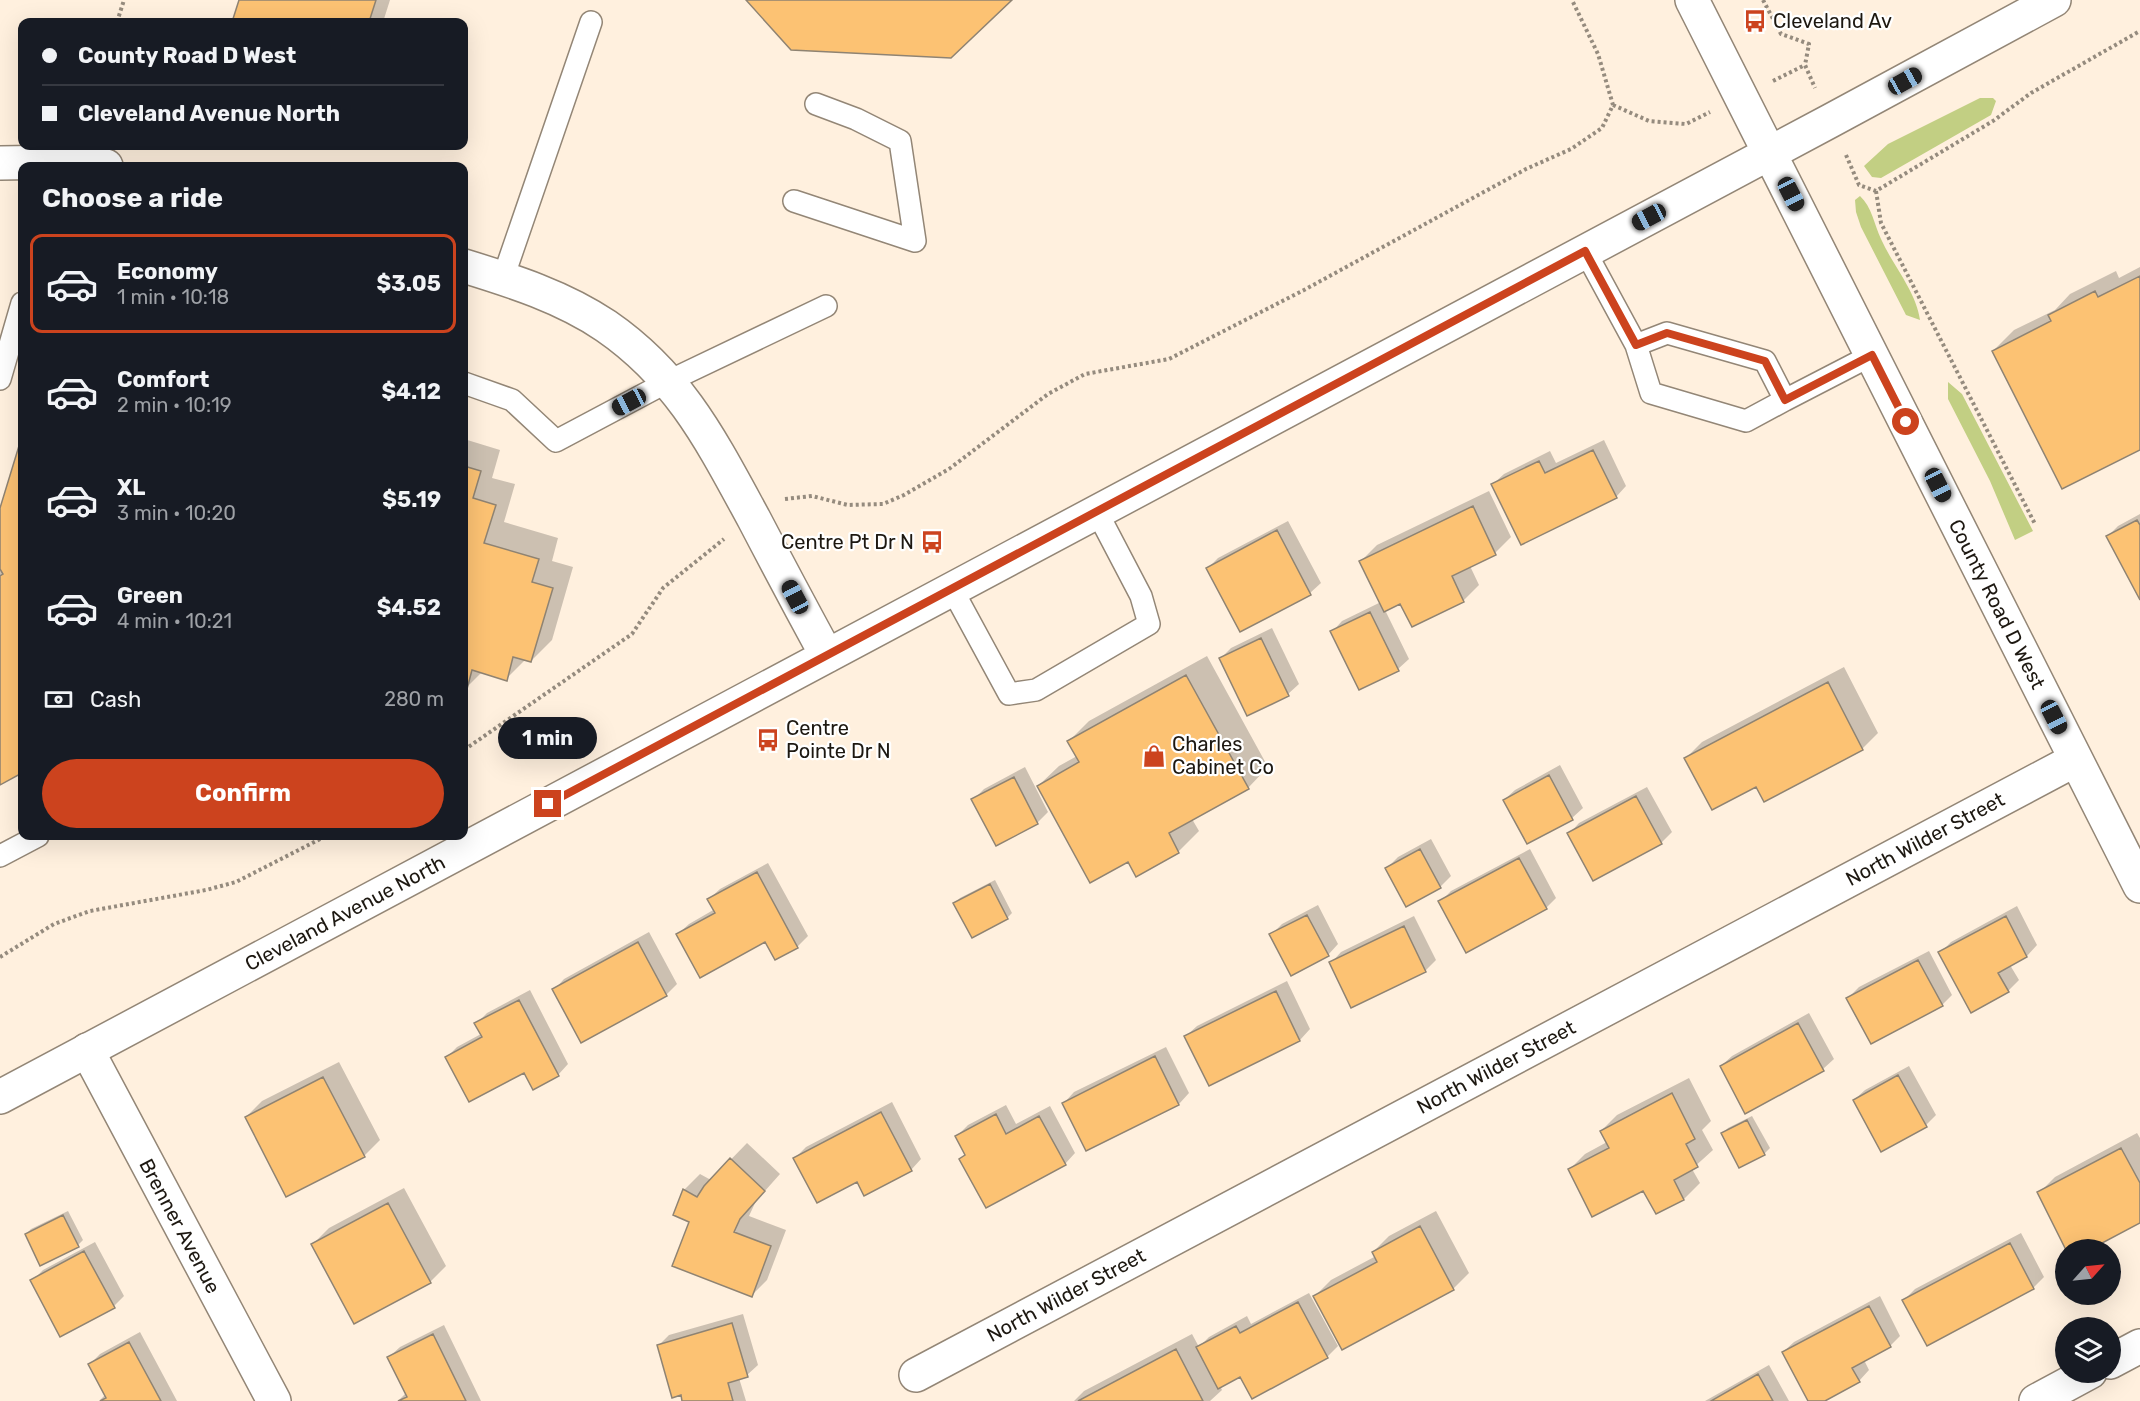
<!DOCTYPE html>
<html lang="en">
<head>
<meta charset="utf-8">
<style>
	:root { --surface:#171b24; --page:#20242c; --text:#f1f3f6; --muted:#9ea1a6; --line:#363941; --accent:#cc431e }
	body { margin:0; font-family:Rubik,sans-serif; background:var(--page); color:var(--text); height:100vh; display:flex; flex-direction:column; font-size:22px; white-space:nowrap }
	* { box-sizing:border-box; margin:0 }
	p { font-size:20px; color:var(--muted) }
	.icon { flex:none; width:33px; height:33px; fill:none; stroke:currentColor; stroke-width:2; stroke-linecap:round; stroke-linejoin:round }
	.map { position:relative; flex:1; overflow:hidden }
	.panel { position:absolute; left:18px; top:162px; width:450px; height:678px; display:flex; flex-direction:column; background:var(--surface); border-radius:12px; box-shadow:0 6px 24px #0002 }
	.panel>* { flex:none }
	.banner { position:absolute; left:18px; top:18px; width:450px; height:132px; border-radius:12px; box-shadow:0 6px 24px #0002; display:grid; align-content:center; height:132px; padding:0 24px; background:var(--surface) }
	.needle { width:39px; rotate:63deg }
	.tools { position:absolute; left:2055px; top:1239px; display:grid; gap:12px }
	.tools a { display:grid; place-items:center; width:66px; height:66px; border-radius:50%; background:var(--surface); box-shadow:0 6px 24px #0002; font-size:30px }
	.end { position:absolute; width:27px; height:27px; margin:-14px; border:8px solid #cc431e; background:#fff; box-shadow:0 0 0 3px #fff }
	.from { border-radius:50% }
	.bubble { position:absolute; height:42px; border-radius:21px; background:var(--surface); box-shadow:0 6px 24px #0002; font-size:20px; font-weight:700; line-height:42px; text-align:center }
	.car { position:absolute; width:18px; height:36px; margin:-18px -9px; border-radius:8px; box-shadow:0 0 4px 2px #0007; background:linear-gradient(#222 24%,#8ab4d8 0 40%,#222 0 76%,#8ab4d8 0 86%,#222 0) }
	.banner b { display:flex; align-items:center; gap:21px; height:57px; font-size:22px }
	.banner b+b { border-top:2px solid var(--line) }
	.banner i { width:15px; height:15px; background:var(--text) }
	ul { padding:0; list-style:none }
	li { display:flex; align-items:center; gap:18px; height:99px; margin:0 12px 9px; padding:0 12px; border:3px solid transparent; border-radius:12px }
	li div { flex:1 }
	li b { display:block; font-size:22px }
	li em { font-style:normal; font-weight:700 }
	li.selected { border-color:var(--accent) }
	li>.icon { width:54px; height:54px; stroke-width:1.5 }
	h2 { padding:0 24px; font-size:27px; line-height:72px }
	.pay { display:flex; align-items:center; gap:15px; height:66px; padding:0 24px; font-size:22px }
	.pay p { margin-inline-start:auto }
	.primary-button { display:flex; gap:12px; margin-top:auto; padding:12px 24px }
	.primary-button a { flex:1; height:69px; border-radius:36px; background:var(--accent); color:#fff; font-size:24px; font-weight:700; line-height:69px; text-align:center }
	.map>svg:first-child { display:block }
	.green { fill:#c2cf83 }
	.shadow { fill:#0003 }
	.building { fill:#fcc273; stroke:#8f8372; stroke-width:1.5 }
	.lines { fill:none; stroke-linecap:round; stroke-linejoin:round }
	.lane-casing { stroke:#938676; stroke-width:24 }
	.street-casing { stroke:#938676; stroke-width:36 }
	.secondary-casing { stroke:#938676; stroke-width:36 }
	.path { stroke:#958b7e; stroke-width:4; stroke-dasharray:3 3; stroke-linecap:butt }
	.lane { stroke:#fff; stroke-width:21 }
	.street { stroke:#fff; stroke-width:33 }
	.secondary { stroke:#fff; stroke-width:33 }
	.route { stroke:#cc431e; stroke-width:8 }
	.labels { text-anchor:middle; stroke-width:4.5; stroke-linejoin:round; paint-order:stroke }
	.poi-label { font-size:20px; fill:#1d1811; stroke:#fff; text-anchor:start }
	.street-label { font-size:20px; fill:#1d1811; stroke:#fff }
</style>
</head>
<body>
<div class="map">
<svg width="2140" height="1401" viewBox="0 0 2140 1401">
	<rect width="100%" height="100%" fill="#fff0de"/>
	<path class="green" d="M 1980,98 L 1993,98 L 1996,101 L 1991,115 L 1881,178 L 1872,177 L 1864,166 L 1888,144 Z
		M 1860,196 C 1872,207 1874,224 1881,239 C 1893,266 1916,291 1920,320 L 1906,315 L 1861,227 L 1856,212 L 1855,200 Z
		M 1948,382 L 1962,394 L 2033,531 L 2015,540 L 1990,481 L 1948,399 Z"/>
	<path class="shadow" d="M 241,0 L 390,0 L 383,22 L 234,22 Z
		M 2140,267 L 2140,448 L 1993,351 L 2014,330 L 2055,310 L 2070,294 L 2116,271 L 2119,278 Z
		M 464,439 L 500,450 L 492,478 L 515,484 L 504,522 L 558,538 L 552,561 L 573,567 L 552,640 L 531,661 L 526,659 L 506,679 L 482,672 L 466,688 L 464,687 Z
		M 1604,440 L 1626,486 L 1616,497 L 1493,484 L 1504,474 L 1550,451 L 1556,463 Z
		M 22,441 L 22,771 L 0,783 L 0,513 Z
		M 1489,491 L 1511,537 L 1495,553 L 1470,566 L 1479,585 L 1463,601 L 1400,602 L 1385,610 L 1409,659 L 1398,669 L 1332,632 L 1342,621 L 1381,602 L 1361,561 L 1377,545 Z
		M 2140,514 L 2140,597 L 2108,536 L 2118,526 Z
		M 1288,521 L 1321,583 L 1310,593 L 1241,630 L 1208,568 L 1218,558 Z
		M 1272,628 L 1299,684 L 1288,694 L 1221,658 L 1231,648 Z
		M 1207,656 L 1268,767 L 1248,788 L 1192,819 L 1199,831 L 1178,852 L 1128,860 L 1038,786 L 1059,766 L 1077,756 L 1069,741 L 1089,721 Z
		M 1844,667 L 1878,733 L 1862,749 L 1756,785 L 1686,758 L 1702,742 Z
		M 1560,765 L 1583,808 L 1572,818 L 1504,800 L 1515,790 Z
		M 1025,767 L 1048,812 L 1037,823 L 997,844 L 973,800 L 984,789 Z
		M 1647,787 L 1672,832 L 1661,843 L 1569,834 L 1579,823 Z
		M 1431,839 L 1451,876 L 1440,887 L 1387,868 L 1398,857 Z
		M 1530,849 L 1556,898 L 1546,908 L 1440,902 L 1451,891 Z
		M 768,863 L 808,936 L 797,947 L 766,940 L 678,934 L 689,924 L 715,909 L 709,899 L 720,889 Z
		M 995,880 L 1012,913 L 1007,918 L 955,903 L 960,898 Z
		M 1318,905 L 1338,944 L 1328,955 L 1271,935 L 1282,924 Z
		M 2017,906 L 2037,945 L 2027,956 L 2010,965 L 2019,980 L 2008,991 L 1940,953 L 1951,942 Z
		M 1414,916 L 1436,960 L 1425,971 L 1331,963 L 1341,952 Z
		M 649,932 L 677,984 L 666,995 L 582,1041 L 554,990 L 564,979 Z
		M 1929,951 L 1952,995 L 1942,1005 L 1848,998 L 1859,987 Z
		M 1287,981 L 1310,1029 L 1300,1040 L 1210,1084 L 1186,1036 L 1197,1026 Z
		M 530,990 L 568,1064 L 558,1075 L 447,1057 L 457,1047 L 481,1034 L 476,1024 L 487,1013 Z
		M 1809,1013 L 1834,1059 L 1823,1069 L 1721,1066 L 1732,1056 Z
		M 1166,1047 L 1189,1093 L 1179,1104 L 1086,1149 L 1064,1103 L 1074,1092 Z
		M 339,1062 L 380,1140 L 364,1156 L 246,1117 L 262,1101 Z
		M 1909,1066 L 1936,1115 L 1926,1125 L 1854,1100 L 1865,1090 Z
		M 1689,1078 L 1711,1121 L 1702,1130 L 1713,1150 L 1692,1169 L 1700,1183 L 1684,1199 L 1657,1212 L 1644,1189 L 1569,1170 L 1585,1154 L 1607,1142 L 1601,1131 L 1617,1115 Z
		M 892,1102 L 921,1159 L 911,1170 L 857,1180 L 795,1158 L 806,1147 Z
		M 1006,1105 L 1016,1124 L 1050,1106 L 1075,1153 L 1065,1164 L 966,1154 L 957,1136 L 968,1125 Z
		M 1752,1116 L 1770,1148 L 1765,1153 L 1740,1166 L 1723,1133 L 1728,1128 Z
		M 2137,1133 L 2140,1138 L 2140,1221 L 2039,1193 L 2055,1177 Z
		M 747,1143 L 780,1174 L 756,1201 L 749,1216 L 786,1230 L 767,1280 L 751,1296 L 684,1190 L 700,1174 L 711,1180 Z
		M 404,1188 L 446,1266 L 430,1282 L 313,1244 L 329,1228 Z
		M 68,1211 L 83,1240 L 78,1245 L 41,1264 L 26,1234 L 31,1229 Z
		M 1436,1211 L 1469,1273 L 1453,1289 L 1315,1296 L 1331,1280 L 1376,1256 L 1373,1252 L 1389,1236 Z
		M 2021,1233 L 2044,1277 L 2033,1288 L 1904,1300 L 1915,1289 Z
		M 95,1242 L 124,1296 L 114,1306 L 32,1281 L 43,1270 Z
		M 1309,1293 L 1338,1346 L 1327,1357 L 1241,1375 L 1220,1386 L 1222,1390 L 1210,1401 L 1074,1401 L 1084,1391 L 1192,1334 L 1199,1347 L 1209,1337 L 1247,1316 L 1251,1324 Z
		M 1880,1296 L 1900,1336 L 1890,1346 L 1864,1360 L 1869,1370 L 1859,1381 L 1822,1401 L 1809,1401 L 1783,1352 L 1794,1342 Z
		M 743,1314 L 758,1365 L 747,1375 L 739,1378 L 746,1401 L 684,1401 L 658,1346 L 669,1335 Z
		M 444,1325 L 481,1401 L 398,1401 L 406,1393 L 389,1357 L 400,1347 Z
		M 140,1332 L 177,1401 L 99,1401 L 106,1394 L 90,1364 L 100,1354 Z
		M 1769,1365 L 1789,1401 L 1705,1401 Z"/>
	<path class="building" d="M 239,0 L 376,0 L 369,22 L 232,22 Z
		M 746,0 L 1012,0 L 951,58 L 791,50 Z
		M 2140,276 L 2140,450 L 2062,489 L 1992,351 L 2051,321 L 2048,315 L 2095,291 L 2098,297 Z
		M 22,436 L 22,773 L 0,785 L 0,576 L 3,574 L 0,569 L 0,508 Z
		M 1593,450 L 1617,498 L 1521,545 L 1491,484 L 1539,461 L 1545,473 Z
		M 464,466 L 481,471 L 473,498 L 496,505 L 484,543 L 539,559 L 532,582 L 553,588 L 531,662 L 513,657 L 507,681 L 472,670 L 467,689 L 464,688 Z
		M 1473,506 L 1496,555 L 1452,576 L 1464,602 L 1412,627 L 1400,604 L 1384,612 L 1359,561 Z
		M 2137,520 L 2140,525 L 2140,600 L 2106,536 Z
		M 1277,530 L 1311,595 L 1240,632 L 1206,568 Z
		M 1370,612 L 1399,671 L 1359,690 L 1330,631 Z
		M 1261,638 L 1289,696 L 1247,716 L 1219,658 Z
		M 1186,675 L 1249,789 L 1169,833 L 1179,853 L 1136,877 L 1128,862 L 1090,883 L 1037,786 L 1079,762 L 1067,741 Z
		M 1828,682 L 1863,750 L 1764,802 L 1756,787 L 1712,810 L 1684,758 Z
		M 1549,775 L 1573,820 L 1527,844 L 1503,800 Z
		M 1014,777 L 1038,824 L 996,846 L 971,799 Z
		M 1636,796 L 1662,844 L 1593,881 L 1567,833 Z
		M 1420,849 L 1441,888 L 1406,907 L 1385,868 Z
		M 1519,858 L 1547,909 L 1466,953 L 1438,901 Z
		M 757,872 L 798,948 L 775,960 L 765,942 L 700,978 L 676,934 L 715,913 L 707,899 Z
		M 990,884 L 1008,919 L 972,938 L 953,903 Z
		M 1307,915 L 1329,956 L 1291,976 L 1269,934 Z
		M 2006,916 L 2027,957 L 1998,973 L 2009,992 L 1971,1013 L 1938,952 Z
		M 1404,926 L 1426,972 L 1351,1008 L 1329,962 Z
		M 638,942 L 667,996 L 581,1043 L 552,989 Z
		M 1918,960 L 1943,1006 L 1871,1044 L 1846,998 Z
		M 1276,991 L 1300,1041 L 1209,1086 L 1184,1036 Z
		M 519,1000 L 559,1076 L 533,1090 L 524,1073 L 469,1102 L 445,1057 L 482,1037 L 474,1023 Z
		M 1798,1023 L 1824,1071 L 1745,1114 L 1720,1066 Z
		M 1155,1056 L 1179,1105 L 1086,1151 L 1062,1103 Z
		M 1898,1075 L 1927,1127 L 1881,1152 L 1853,1100 Z
		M 323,1077 L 365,1157 L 286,1197 L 245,1117 Z
		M 1672,1093 L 1695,1139 L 1686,1144 L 1698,1167 L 1674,1180 L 1684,1200 L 1656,1214 L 1643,1191 L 1592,1217 L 1568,1169 L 1609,1148 L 1600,1131 Z
		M 881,1112 L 912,1171 L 864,1196 L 857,1182 L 817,1203 L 793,1158 Z
		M 996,1114 L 1006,1134 L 1039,1116 L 1066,1165 L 986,1208 L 959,1159 L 965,1155 L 955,1136 Z
		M 1747,1120 L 1765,1155 L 1739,1168 L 1721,1133 Z
		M 2121,1148 L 2140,1183 L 2140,1223 L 2089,1250 L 2066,1250 L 2037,1192 Z
		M 730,1158 L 765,1191 L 740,1219 L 734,1232 L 771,1246 L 752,1297 L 672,1266 L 689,1222 L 673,1215 L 683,1189 L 697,1197 L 704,1186 Z
		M 388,1203 L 431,1283 L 354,1324 L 311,1244 Z
		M 63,1215 L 79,1247 L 40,1266 L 25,1234 Z
		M 1420,1226 L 1454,1290 L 1342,1350 L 1313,1296 L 1377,1262 L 1372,1252 Z
		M 2010,1243 L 2034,1289 L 1927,1346 L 1902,1300 Z
		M 84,1251 L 115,1308 L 60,1337 L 30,1280 Z
		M 1298,1302 L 1328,1358 L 1252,1399 L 1240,1377 L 1218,1389 L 1196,1347 L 1236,1326 L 1240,1333 Z
		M 1869,1306 L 1891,1347 L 1852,1368 L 1860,1382 L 1825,1401 L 1808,1401 L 1782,1352 Z
		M 732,1323 L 748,1377 L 728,1383 L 733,1401 L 682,1401 L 681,1395 L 672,1398 L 657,1345 Z
		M 433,1334 L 466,1401 L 398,1401 L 407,1397 L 387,1357 Z
		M 129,1342 L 161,1401 L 100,1401 L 106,1398 L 88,1364 Z
		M 1176,1349 L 1203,1401 L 1078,1401 Z
		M 1758,1374 L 1773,1401 L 1711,1401 Z"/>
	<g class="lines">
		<g class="lane-casing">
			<path id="lane" d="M 794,201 L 915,241 L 900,141 L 856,119 L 816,104
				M 1585,251 L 1636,345 L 1667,333 L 1765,361 L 1785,400 L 1872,355
				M 503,278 L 591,22
				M 1636,345 L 1651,393 L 1746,421 L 1785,400
				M 0,379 L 22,303
				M 464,383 L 512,400 L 556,441 L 669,381 L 826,306
				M 952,589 L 1009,694 L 1036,690 L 1149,624 L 1141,596 L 1097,512
				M 0,856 L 38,836"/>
		</g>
		<g class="street-casing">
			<path id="street" d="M 87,1050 L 274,1401
				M 2110,1362 L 2140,1346
				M 916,1375 L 2075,760
				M 2036,1401 L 2090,1372"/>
		</g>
		<g class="secondary-casing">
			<path id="secondary" d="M 1692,0 L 2140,886
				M 0,163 L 65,162 L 106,166
				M 464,266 C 513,281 563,297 606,326 C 680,377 712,442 754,519 C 778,565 802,610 827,656
				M 0,1097 L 1830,121 L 2054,0"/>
		</g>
		<path class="path" d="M 1763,0 L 1781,34 L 1809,44 L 1805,65 L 1815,88
			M 117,22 L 124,0
			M 1773,81 L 1805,65
			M 1613,105 L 1649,121 L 1686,124 L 1710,112
			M 1846,155 L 1859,185 L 1876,191 L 1993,121 L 2031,93 L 2140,31
			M 1876,191 L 1881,223 L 2035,524
			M 785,499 L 812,496 L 848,505 L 883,504 L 904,495 L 949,469 L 1048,394 L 1085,374 L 1169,359 L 1304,290 L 1526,169 L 1571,149 L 1602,128 L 1613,105 L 1598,54 L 1572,0
			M 464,750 L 632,634 L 663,588 L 724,539
			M 0,957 L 54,924 L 90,911 L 206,890 L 236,882 L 326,836"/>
		<use href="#lane" class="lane"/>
		<use href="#street" class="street"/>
		<use href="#secondary" class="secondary"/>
	</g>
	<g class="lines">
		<path class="route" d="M 548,804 L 1585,251 L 1636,345 L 1667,333 L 1765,361 L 1785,400 L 1872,355 L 1906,422"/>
	</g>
	<defs>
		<g id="bus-bare" transform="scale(1.8)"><path d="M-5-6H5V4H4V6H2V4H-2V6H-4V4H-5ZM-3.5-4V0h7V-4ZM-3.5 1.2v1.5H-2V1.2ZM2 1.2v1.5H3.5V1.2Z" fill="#cc431e" stroke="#fff" stroke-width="2.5" paint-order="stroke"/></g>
		<g id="shop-bare" transform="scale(1.8)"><path d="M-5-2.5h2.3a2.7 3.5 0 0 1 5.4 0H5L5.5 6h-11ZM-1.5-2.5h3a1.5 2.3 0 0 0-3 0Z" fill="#cc431e" stroke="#fff" stroke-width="2.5" paint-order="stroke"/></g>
	</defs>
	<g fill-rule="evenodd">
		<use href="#bus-bare" x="1755" y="21"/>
		<use href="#bus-bare" x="932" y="542"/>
		<use href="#bus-bare" x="768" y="740"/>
		<use href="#shop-bare" x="1154" y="756"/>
	</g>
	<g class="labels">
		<g class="poi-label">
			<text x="1773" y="28">Cleveland Av</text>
			<text x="914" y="549" text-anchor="end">Centre Pt Dr N</text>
			<text x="786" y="735">Centre<tspan x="786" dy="23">Pointe Dr N</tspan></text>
			<text x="1172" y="751">Charles<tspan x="1172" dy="23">Cabinet Co</tspan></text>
		</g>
		<g class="street-label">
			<text transform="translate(1997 604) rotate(63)" y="7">County Road D West</text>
			<text transform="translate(1925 839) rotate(-28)" y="7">North Wilder Street</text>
			<text transform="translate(345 913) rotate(-28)" y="7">Cleveland Avenue North</text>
			<text transform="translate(1496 1067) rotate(-28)" y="7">North Wilder Street</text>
			<text transform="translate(180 1226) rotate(62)" y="7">Brenner Avenue</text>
			<text transform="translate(1066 1295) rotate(-28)" y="7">North Wilder Street</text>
		</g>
	</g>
</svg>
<div class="tools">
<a><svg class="needle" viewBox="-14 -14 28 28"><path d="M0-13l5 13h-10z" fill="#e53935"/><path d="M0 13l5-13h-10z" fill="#9ea1a6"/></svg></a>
<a><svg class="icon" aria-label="layers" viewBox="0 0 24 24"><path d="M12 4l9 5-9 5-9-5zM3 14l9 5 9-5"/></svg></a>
</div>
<i class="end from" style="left:1906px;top:422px"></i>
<i class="end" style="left:548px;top:804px"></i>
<div class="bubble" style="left:498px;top:717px;width:99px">1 min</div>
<i class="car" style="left:1905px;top:81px;rotate:61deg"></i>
<i class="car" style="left:1791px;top:194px;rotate:153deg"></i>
<i class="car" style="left:1649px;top:217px;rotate:242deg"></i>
<i class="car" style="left:629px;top:402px;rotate:242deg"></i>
<i class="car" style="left:1938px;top:485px;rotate:153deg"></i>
<i class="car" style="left:795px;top:597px;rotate:332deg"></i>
<i class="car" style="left:2054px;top:717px;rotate:153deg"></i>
<div class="banner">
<b><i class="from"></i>County Road D West</b>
<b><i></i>Cleveland Avenue North</b>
</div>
<section class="panel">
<h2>Choose a ride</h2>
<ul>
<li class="selected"><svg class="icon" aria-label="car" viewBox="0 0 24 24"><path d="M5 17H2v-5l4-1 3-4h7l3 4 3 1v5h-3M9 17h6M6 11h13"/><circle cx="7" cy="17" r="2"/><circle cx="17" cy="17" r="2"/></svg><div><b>Economy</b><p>1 min · 10:18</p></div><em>$3.05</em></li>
<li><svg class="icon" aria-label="car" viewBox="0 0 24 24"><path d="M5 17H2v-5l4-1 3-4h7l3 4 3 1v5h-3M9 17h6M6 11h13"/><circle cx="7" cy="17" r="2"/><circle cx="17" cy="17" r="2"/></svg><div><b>Comfort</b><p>2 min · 10:19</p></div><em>$4.12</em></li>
<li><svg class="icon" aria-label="car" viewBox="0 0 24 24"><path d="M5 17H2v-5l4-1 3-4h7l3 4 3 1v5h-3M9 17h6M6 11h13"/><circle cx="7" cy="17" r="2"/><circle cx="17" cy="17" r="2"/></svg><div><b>XL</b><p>3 min · 10:20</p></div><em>$5.19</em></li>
<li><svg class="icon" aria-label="car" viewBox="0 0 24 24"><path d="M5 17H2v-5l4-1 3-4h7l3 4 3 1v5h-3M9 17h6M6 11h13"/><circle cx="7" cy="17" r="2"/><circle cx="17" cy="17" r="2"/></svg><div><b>Green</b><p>4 min · 10:21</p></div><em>$4.52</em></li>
</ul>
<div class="pay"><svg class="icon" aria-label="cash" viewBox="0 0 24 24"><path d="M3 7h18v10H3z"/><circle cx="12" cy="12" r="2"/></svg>Cash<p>280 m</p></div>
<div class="primary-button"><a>Confirm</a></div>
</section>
</div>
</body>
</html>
